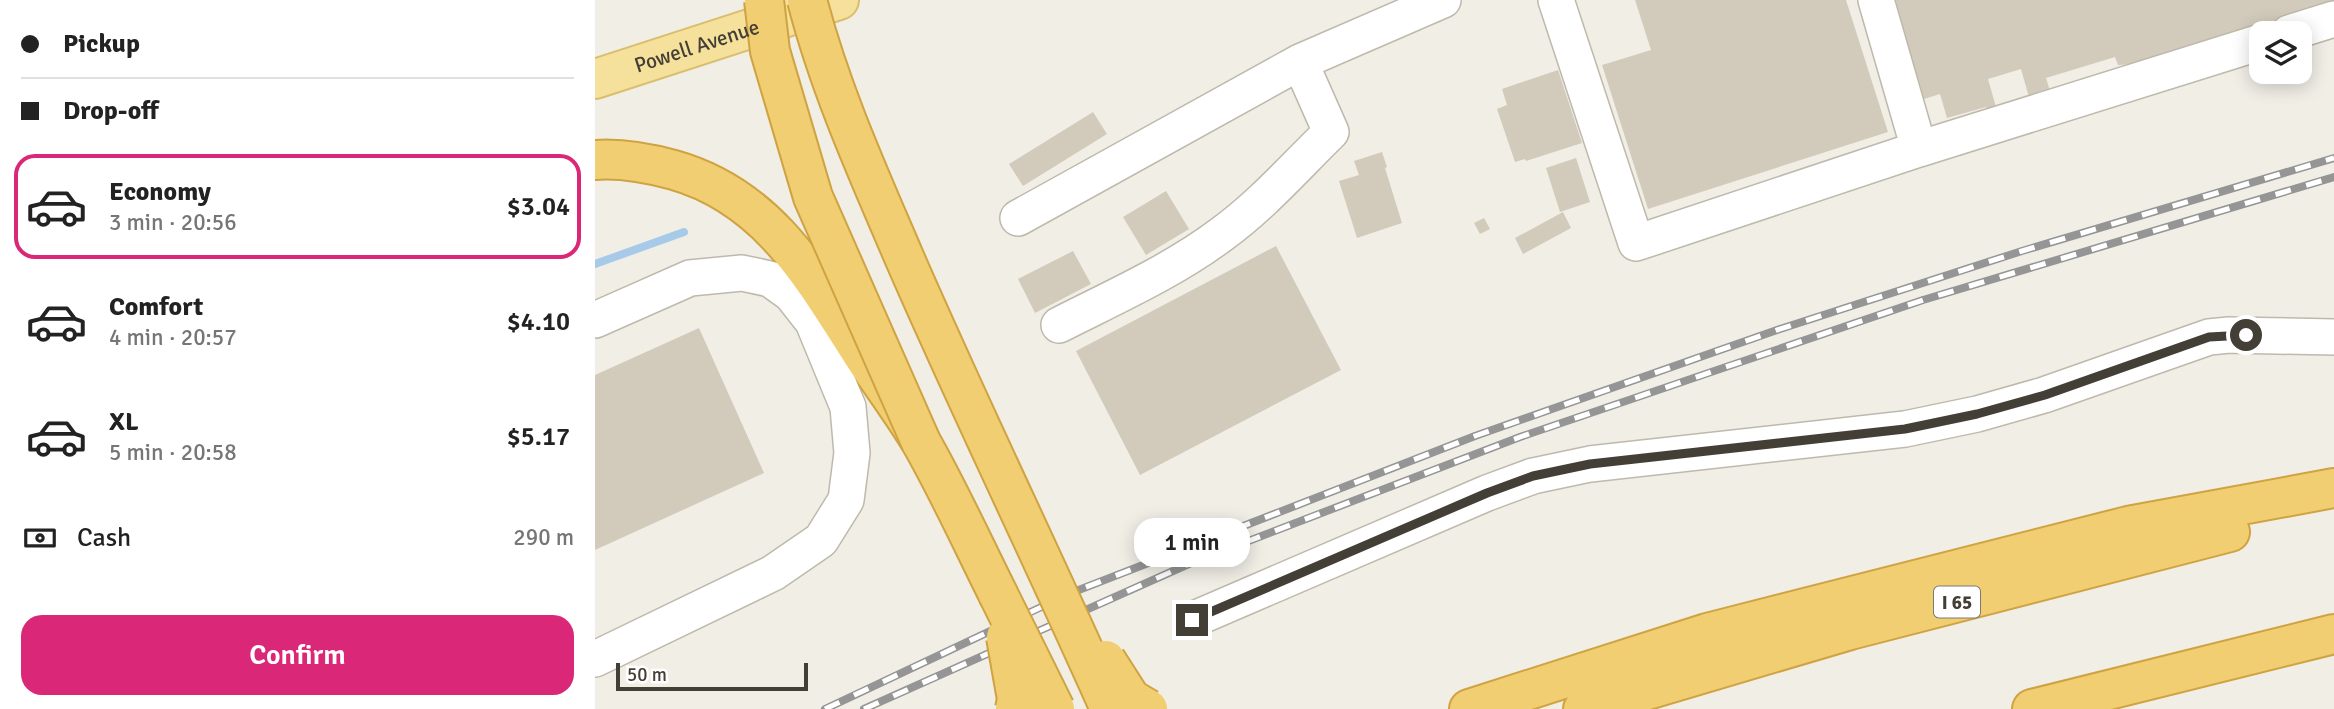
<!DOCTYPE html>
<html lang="en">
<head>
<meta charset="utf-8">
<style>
	:root { --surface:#fff; --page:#f2f2f2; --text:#222; --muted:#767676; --line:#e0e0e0; --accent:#db2777 }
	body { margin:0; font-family:Signika,sans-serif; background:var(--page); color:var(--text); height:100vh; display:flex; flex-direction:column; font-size:26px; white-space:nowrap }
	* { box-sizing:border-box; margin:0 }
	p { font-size:23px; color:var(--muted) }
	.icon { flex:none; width:38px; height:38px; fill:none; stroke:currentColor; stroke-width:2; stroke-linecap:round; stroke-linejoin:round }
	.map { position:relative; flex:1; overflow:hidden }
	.drawer { display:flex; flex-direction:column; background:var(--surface); width:595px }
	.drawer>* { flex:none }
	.top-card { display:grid; align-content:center; height:154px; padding:0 21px; background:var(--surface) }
	.controls { position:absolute; left:1654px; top:21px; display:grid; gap:14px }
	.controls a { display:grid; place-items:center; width:63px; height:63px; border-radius:14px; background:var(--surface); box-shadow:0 4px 18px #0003; font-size:35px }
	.scale { position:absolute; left:21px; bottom:18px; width:192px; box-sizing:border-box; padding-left:7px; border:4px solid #433f36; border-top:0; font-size:19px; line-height:24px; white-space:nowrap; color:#433f36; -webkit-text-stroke:5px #fff; paint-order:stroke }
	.end { position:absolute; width:32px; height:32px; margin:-16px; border:9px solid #433f36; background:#fff; box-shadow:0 0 0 4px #fff }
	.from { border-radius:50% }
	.bubble { position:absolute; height:49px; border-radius:21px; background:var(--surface); box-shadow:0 4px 18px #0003; font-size:23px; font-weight:600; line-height:49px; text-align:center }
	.top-card b { display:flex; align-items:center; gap:24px; height:66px; font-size:26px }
	.top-card b+b { border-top:2px solid var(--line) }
	.top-card i { width:18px; height:18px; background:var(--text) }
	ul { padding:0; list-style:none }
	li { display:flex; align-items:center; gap:21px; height:105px; margin:0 14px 10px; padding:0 7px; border:4px solid transparent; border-radius:21px }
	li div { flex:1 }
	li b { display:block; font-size:26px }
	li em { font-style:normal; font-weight:600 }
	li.current { border-color:var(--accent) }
	li>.icon { width:63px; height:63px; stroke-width:1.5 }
	.pay { display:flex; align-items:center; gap:18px; height:77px; padding:0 21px; font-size:26px }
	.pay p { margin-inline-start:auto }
	.button { display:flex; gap:14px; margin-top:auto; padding:14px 21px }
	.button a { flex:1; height:80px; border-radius:21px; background:var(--accent); color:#fff; font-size:28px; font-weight:600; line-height:80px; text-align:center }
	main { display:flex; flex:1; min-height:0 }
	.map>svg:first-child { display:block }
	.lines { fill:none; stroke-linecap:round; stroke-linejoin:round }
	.stream { stroke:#a7cae9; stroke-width:8 }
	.building { fill:#d2cbbc }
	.minor-casing { stroke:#bfb9ac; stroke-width:38 }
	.major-casing { stroke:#d9be6d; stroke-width:42 }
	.highway-casing { stroke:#cfa342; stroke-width:42 }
	.minor { stroke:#fff; stroke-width:35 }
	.major { stroke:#f5e19b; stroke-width:38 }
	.highway { stroke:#f1ce71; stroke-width:38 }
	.rail-casing { stroke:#959595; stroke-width:8 }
	.rail { stroke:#fff; stroke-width:5; stroke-dasharray:16; stroke-linecap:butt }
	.highway-bridge-casing { stroke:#cfa342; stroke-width:42; stroke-linecap:butt }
	.highway-bridge { stroke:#f1ce71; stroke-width:38 }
	.route { stroke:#433f36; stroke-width:9 }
	.labels { text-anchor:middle; stroke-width:7; stroke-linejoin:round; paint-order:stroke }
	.shield { fill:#fff; stroke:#7b7972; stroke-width:2 }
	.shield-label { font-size:19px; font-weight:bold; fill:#433f36 }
	.street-label { font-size:21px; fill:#433f36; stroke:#fff }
</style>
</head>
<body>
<main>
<section class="drawer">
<div class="top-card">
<b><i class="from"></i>Pickup</b>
<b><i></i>Drop-off</b>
</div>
<ul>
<li class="current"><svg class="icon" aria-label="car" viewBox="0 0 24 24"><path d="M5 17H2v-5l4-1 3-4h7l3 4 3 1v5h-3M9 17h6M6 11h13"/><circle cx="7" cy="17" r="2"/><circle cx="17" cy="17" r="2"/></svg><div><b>Economy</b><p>3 min · 20:56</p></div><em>$3.04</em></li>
<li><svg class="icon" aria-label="car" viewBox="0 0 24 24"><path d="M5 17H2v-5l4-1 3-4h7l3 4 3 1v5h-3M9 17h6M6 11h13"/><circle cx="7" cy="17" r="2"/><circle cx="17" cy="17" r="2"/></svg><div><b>Comfort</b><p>4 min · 20:57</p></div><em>$4.10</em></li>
<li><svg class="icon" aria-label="car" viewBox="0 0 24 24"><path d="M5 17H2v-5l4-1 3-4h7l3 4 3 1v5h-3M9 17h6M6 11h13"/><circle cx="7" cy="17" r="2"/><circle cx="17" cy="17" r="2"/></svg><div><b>XL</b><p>5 min · 20:58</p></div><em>$5.17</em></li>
</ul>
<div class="pay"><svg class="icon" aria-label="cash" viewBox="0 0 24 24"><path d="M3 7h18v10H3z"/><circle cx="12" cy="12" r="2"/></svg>Cash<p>290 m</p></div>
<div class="button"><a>Confirm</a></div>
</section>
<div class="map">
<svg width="1739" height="709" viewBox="0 0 1739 709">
	<rect width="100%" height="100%" fill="#f1eee6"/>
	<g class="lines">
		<path class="stream" d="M 0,264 L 89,232"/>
	</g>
	<path class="building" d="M 1040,0 L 1251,0 L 1293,132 L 1053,209 L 1007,65 L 1056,50 Z
		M 1297,0 L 1739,0 L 1739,5 L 1540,64 L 1523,65 L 1520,57 L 1451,78 L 1458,101 L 1437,108 L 1426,69 L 1393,79 L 1401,107 L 1393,110 L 1391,107 L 1352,118 L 1345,94 L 1329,99 L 1325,85 L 1323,86 Z
		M 963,70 L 987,143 L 931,161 L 930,159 L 920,162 L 902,109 L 912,105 L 907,89 Z
		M 498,112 L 512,134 L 428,186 L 414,164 Z
		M 787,152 L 792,167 L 790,168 L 807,223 L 762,238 L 744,181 L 764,175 L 759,161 Z
		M 981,158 L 995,202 L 965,212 L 951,168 Z
		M 571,191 L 594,229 L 551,255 L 528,217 Z
		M 968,212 L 976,228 L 928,254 L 920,238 Z
		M 889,218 L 895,229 L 885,234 L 879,223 Z
		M 681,246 L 746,370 L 545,475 L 481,351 Z
		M 478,251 L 496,284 L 440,313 L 423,279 Z
		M 104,328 L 169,473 L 0,550 L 0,375 Z"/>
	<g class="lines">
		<g class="minor-casing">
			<path id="minor" d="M 961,0 L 1041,243 L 1324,149 L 1281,0
				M 1694,33 L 1739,19
				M 1324,149 L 1666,42
				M 423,218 L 705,62 L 848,0
				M 0,320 L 95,278 L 147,273 L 175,279 L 196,294 L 218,322 L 253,407 L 257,453 L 251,500 L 226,540 L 178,573 L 0,659
				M 464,325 C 519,297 578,271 627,234 C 667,205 700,167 736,132 L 705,62
				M 597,620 L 892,493 L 938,476 L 995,464 L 1310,429 L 1382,414 L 1449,395 L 1614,337 L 1634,335 L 1739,337"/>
		</g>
		<g class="major-casing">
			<g id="major">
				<path id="s1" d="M 0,79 L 244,0"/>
			</g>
		</g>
		<g class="highway-casing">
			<path id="highway" d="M 0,160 C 27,158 53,163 79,170 C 174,197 217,276 267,354 C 286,383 308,412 326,442 C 354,491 378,544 403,594
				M 874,709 L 1112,633 L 1533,526 L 1739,488
				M 988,709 L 1255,630 L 1635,532
				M 1437,709 L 1739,634"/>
		</g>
		<use href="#minor" class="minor"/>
		<use href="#major" class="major"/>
		<use href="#highway" class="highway"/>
		<g class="rail-casing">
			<path id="rail" d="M 230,709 L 476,593 L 880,436 L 1182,330 L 1427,251 L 1739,158
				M 269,709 L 596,563 L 925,437 L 1328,300 L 1739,177"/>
		</g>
		<use href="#rail" class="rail"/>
		<g class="highway-bridge-casing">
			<path id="highway-bridge" d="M 169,0 L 175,51 L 218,197 L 326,442
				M 212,0 C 235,89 273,173 309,257 C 375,409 448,558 515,709
				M 403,594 L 460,709
				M 411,637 L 422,699 L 420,709
				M 511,660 L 536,699 L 553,709"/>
		</g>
		<use href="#highway-bridge" class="highway-bridge"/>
	</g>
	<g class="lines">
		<path class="route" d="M 597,620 L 892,493 L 938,476 L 995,464 L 1310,429 L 1382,414 L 1450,395 L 1614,337 L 1651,335"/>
	</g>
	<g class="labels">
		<rect class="shield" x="1339" y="586.5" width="46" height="31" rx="5"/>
		<g class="shield-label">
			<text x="1362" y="609">I 65</text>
		</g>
		<g class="street-label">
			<text dy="7" stroke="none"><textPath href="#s1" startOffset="107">Powell Avenue</textPath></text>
		</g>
	</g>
</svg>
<div class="controls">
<a><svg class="icon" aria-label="layers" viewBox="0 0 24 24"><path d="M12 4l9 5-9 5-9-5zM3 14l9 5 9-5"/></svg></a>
</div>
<div class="scale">50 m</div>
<i class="end from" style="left:1651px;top:335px"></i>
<i class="end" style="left:597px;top:620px"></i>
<div class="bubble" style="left:539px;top:518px;width:116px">1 min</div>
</div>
</main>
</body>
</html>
